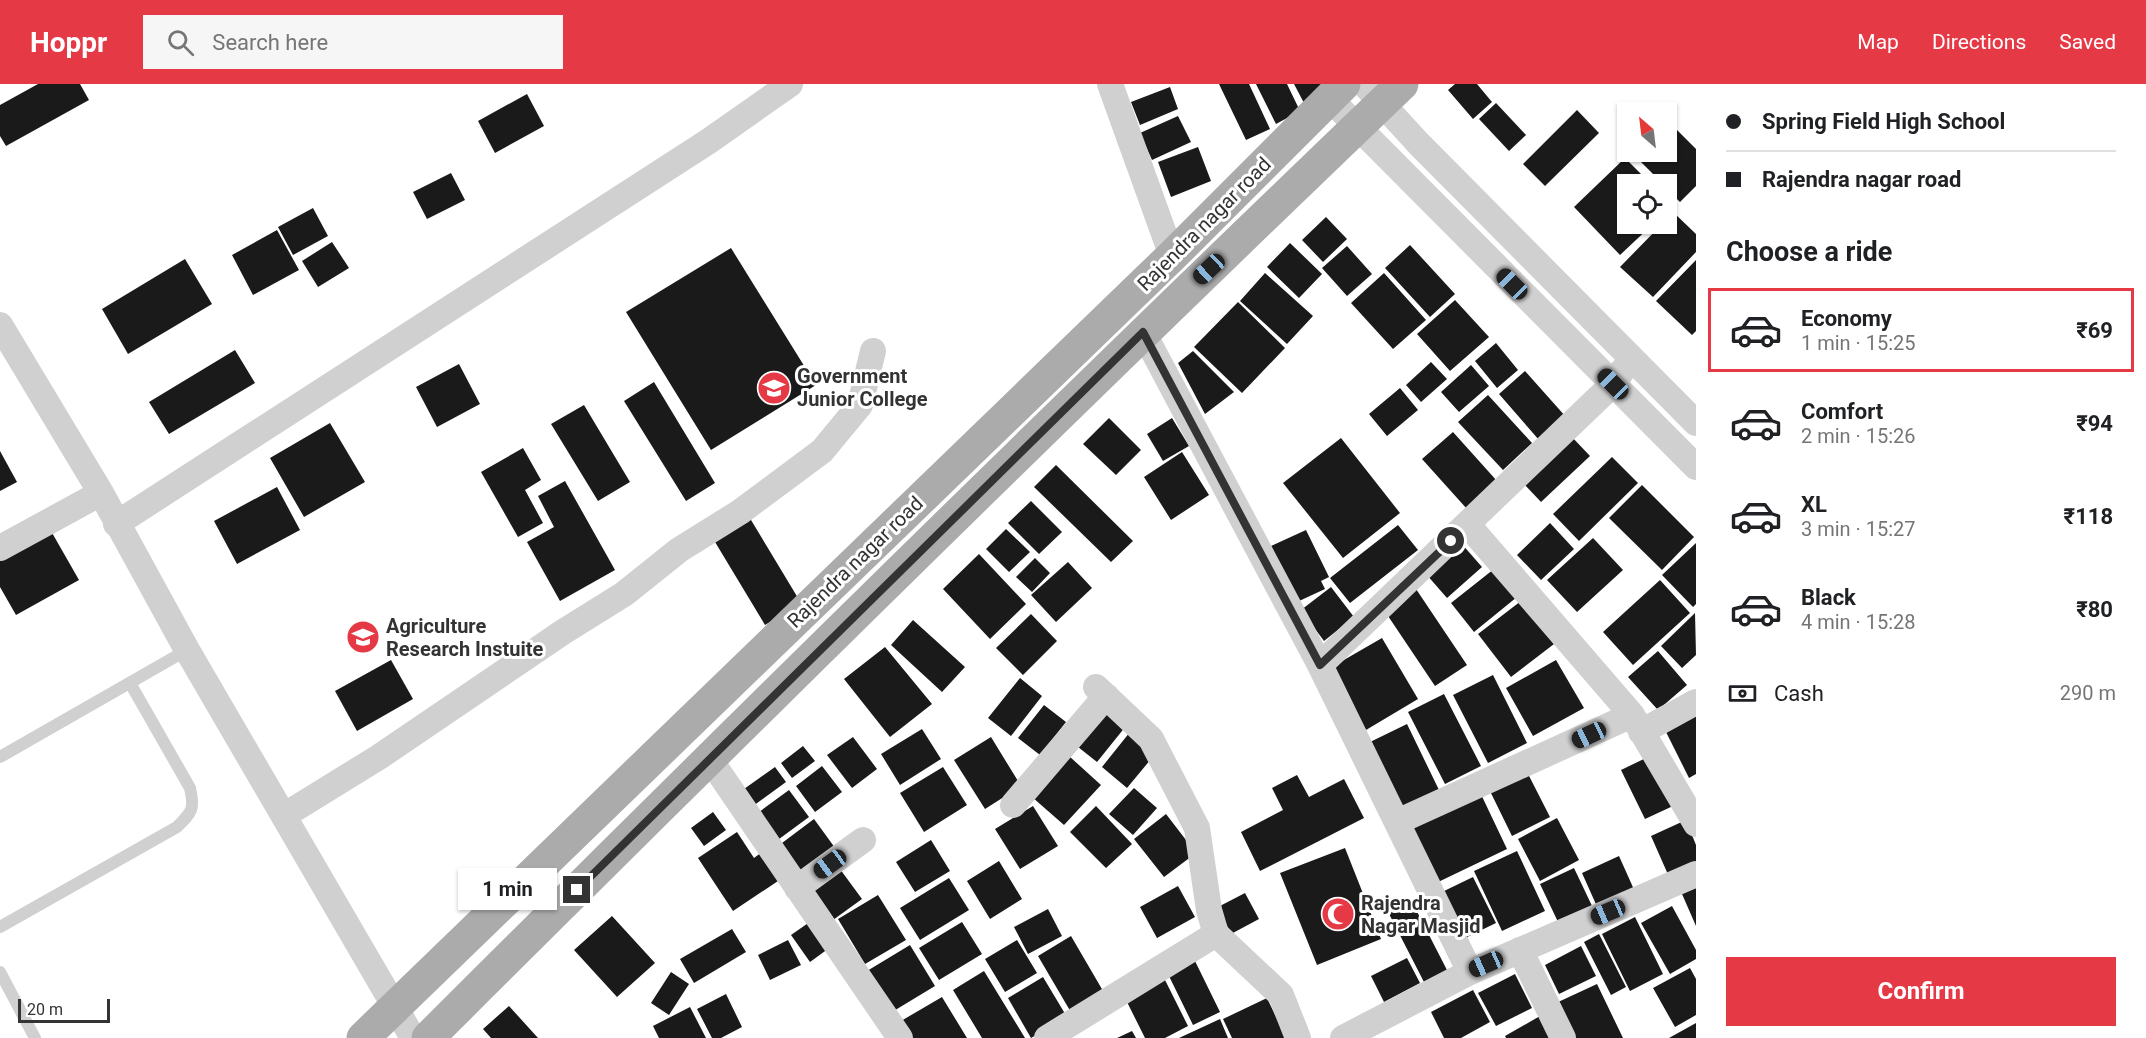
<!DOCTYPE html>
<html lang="en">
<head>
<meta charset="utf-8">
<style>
	:root { --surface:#fff; --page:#f6f6f6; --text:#202124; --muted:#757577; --line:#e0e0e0; --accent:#e63946 }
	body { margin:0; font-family:Roboto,sans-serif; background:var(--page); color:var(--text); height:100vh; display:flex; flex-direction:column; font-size:22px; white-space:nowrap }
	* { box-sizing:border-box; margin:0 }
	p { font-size:20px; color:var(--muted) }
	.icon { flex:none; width:33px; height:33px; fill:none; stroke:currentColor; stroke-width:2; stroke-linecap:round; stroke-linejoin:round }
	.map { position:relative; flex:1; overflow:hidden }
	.drawer { display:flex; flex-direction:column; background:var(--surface); width:450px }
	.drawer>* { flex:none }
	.hud { display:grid; align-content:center; height:132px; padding:0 30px; background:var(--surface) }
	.needle { width:39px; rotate:332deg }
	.tools { position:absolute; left:1617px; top:18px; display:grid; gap:12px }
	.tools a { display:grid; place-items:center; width:60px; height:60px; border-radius:0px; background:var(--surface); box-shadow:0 2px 4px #0004; font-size:30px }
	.scale { position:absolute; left:18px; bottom:15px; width:92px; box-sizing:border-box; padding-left:6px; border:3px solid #333; border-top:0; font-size:16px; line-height:21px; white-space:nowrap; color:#333; -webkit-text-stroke:4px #fff; paint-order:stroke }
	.end { position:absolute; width:27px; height:27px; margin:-14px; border:8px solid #333; background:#fff; box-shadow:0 0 0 3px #fff }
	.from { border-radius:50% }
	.bubble { position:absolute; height:42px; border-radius:0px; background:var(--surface); box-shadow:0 2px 4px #0004; font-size:20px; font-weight:700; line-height:42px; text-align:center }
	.car { position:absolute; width:18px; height:36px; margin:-18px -9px; border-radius:8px; box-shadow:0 0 4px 2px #0007; background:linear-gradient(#222 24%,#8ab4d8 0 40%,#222 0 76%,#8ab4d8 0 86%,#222 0) }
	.hud b { display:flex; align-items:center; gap:21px; height:57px; font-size:22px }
	.hud b+b { border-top:2px solid var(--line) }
	.hud i { width:15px; height:15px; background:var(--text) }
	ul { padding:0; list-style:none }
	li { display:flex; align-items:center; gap:18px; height:84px; margin:0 12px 9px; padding:0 18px; border:3px solid transparent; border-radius:0px }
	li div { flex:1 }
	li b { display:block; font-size:22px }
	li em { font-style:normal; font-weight:700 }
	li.on { border-color:var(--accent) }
	li>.icon { width:54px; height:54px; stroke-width:1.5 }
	h2 { padding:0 30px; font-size:27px; line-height:72px }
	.pay { display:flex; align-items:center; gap:15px; height:66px; padding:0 30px; font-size:22px }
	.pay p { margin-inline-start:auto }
	.cta { display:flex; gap:12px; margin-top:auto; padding:12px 30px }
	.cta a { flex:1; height:69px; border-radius:0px; background:var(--accent); color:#fff; font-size:24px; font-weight:700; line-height:69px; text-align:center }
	header { display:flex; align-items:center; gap:36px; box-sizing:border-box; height:84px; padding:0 30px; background:var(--accent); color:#fff }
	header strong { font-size:28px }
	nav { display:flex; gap:33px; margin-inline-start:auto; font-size:21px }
	.search { width:420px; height:54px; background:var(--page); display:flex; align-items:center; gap:15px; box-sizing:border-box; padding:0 21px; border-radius:0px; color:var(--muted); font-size:22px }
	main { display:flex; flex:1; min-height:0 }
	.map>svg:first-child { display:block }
	.building { fill:#1a1a1a }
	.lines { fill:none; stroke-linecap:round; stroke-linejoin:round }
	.lane { stroke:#d0d0d0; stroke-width:12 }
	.street { stroke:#d0d0d0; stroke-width:26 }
	.primary { stroke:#ababab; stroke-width:33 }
	.route { stroke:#333; stroke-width:8 }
	.labels { text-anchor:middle; stroke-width:6; stroke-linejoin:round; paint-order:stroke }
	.street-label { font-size:20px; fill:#333; stroke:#fff }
	.poi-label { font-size:20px; font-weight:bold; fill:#333; stroke:#fff; text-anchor:start }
</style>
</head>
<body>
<header>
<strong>Hoppr</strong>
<div class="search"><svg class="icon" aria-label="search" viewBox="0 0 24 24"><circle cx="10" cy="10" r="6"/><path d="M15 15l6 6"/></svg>Search here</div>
<nav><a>Map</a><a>Directions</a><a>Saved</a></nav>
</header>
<main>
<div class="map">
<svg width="1696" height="954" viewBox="0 0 1696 954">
	<rect width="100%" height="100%" fill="#fff"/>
	<path class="building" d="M 38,0 L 80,0 L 89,16 L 6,62 L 0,52 L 0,21 Z
		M 1219,0 L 1249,0 L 1270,45 L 1246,56 Z
		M 1256,0 L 1287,0 L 1300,27 L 1276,40 Z
		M 1294,0 L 1329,0 L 1304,19 Z
		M 1455,0 L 1477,0 L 1492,18 L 1473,35 L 1448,6 Z
		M 1170,3 L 1178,25 L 1140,41 L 1131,18 Z
		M 527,10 L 544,42 L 495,69 L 478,37 Z
		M 1496,19 L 1526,51 L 1509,67 L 1479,35 Z
		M 1577,26 L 1599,49 L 1545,102 L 1523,80 Z
		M 1178,32 L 1191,58 L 1152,76 L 1140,49 Z
		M 1666,35 L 1696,65 L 1696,102 L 1680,118 L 1666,104 L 1666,100 L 1663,100 L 1631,68 L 1666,68 Z
		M 1198,63 L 1211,97 L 1171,113 L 1158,78 Z
		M 1625,74 L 1651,100 L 1628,100 L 1628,140 L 1653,140 L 1620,171 L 1574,123 Z
		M 451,89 L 465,116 L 427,135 L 413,108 Z
		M 313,124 L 328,152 L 293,171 L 278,143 Z
		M 1673,128 L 1696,150 L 1696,168 L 1653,213 L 1620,183 L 1662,140 L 1666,140 L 1666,135 Z
		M 1326,133 L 1347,155 L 1323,178 L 1302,156 Z
		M 277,146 L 299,186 L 253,211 L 232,171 Z
		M 332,158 L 349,184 L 318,203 L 302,177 Z
		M 1290,159 L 1322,190 L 1299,214 L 1267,183 Z
		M 1410,161 L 1455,210 L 1430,233 L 1385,184 Z
		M 1347,162 L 1372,190 L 1347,212 L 1322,184 Z
		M 731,164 L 816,301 L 711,366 L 626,228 Z
		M 185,175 L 212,220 L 128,270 L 102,225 Z
		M 1696,176 L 1696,247 L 1692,251 L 1656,217 Z
		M 1265,189 L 1313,232 L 1287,260 L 1240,217 Z
		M 1384,189 L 1426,236 L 1393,265 L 1351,219 Z
		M 1455,216 L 1489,253 L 1450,287 L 1417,250 Z
		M 1238,218 L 1285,264 L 1242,309 L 1194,263 Z
		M 1496,259 L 1518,286 L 1497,304 L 1475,277 Z
		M 235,266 L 255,299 L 169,350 L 149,318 Z
		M 1193,267 L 1234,308 L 1205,330 L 1178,279 Z
		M 1431,278 L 1447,295 L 1421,318 L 1406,301 Z
		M 459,280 L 480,320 L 437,343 L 416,303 Z
		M 1471,281 L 1489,302 L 1459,328 L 1441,308 Z
		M 1525,287 L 1566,333 L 1539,356 L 1499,310 Z
		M 654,298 L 715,399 L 686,417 L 624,317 Z
		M 1400,304 L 1418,326 L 1387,352 L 1369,330 Z
		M 1488,311 L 1532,359 L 1503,386 L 1458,338 Z
		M 584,321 L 630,398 L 598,417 L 551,340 Z
		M 1109,334 L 1141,366 L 1116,391 L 1083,360 Z
		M 1172,334 L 1189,362 L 1163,377 L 1147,350 Z
		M 330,339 L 365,398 L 304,433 L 270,374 Z
		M 1453,348 L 1497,397 L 1467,425 L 1422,375 Z
		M 1571,352 L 1590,372 L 1541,418 L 1522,398 Z
		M 1341,354 L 1400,429 L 1343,474 L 1283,399 Z
		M 523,364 L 541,396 L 525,406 L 543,439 L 518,453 L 481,388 Z
		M 0,367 L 17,398 L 0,407 Z
		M 1182,368 L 1209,411 L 1171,436 L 1144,393 Z
		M 1612,373 L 1638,399 L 1579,457 L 1553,430 Z
		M 1056,381 L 1133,457 L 1111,478 L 1034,403 Z
		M 565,397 L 615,486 L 560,517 L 527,458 L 554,443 L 538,412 Z
		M 1642,401 L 1694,453 L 1662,486 L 1609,434 Z
		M 277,403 L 300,446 L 237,480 L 214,437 Z
		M 1031,417 L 1062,448 L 1039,470 L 1008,439 Z
		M 748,431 L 801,519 L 765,541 L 712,453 Z
		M 1550,439 L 1574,465 L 1541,496 L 1517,471 Z
		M 47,440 L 79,496 L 16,531 L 0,503 L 0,467 Z
		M 1398,441 L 1418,466 L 1350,519 L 1330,494 Z
		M 1006,445 L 1030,468 L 1009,488 L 986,465 Z
		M 1306,446 L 1329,493 L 1321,497 L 1325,505 L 1297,518 L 1271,462 Z
		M 1593,454 L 1623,486 L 1577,528 L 1547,496 Z
		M 1461,459 L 1482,483 L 1447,514 L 1426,490 Z
		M 1696,459 L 1696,520 L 1693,523 L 1662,491 Z
		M 979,470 L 1026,520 L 990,555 L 943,505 Z
		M 1035,474 L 1050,489 L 1032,508 L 1016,493 Z
		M 1068,478 L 1092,504 L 1056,538 L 1031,511 Z
		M 1494,485 L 1517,513 L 1474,548 L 1451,519 Z
		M 1660,496 L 1690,529 L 1633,581 L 1603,548 Z
		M 1331,503 L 1354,533 L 1324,557 L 1301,526 Z
		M 1416,505 L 1467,581 L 1435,602 L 1384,526 Z
		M 1521,517 L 1554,560 L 1511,593 L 1478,550 Z
		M 1695,529 L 1696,571 L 1682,584 L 1661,562 Z
		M 1031,530 L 1057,557 L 1023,591 L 996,564 Z
		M 913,536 L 965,583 L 942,608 L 891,561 Z
		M 1382,554 L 1418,615 L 1366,646 L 1330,584 Z
		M 885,563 L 932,620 L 890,653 L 844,595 Z
		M 1658,567 L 1687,601 L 1658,626 L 1628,593 Z
		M 391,576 L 413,615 L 357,647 L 335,607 Z
		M 1556,576 L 1584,624 L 1533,652 L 1506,604 Z
		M 1493,591 L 1527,659 L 1488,679 L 1453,611 Z
		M 1020,594 L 1042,612 L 1011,652 L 988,634 Z
		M 1444,610 L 1481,682 L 1445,700 L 1408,628 Z
		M 1044,621 L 1066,638 L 1040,671 L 1018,654 Z
		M 1102,622 L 1126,642 L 1097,678 L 1073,659 Z
		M 1696,629 L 1696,690 L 1689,694 L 1663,642 Z
		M 1407,640 L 1439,706 L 1400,725 L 1368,659 Z
		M 922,645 L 941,675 L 900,701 L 881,670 Z
		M 1130,648 L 1156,669 L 1127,704 L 1102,683 Z
		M 853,653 L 877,685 L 852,704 L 827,671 Z
		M 991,653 L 1021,702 L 985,725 L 954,676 Z
		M 803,662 L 815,677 L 792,694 L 781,679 Z
		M 1069,672 L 1101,701 L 1064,741 L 1032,713 Z
		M 1650,672 L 1673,722 L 1645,735 L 1621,686 Z
		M 822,682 L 842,708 L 815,728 L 796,702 Z
		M 775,683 L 786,698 L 749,725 L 737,710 Z
		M 943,683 L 967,721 L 924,748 L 900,709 Z
		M 1525,684 L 1550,733 L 1512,752 L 1488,703 Z
		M 1297,691 L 1309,713 L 1344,695 L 1364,734 L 1260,787 L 1241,748 L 1283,726 L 1272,704 Z
		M 1134,704 L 1157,724 L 1133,751 L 1109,730 Z
		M 1478,704 L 1507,765 L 1434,800 L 1405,739 Z
		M 789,706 L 809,733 L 775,758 L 755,731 Z
		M 1033,722 L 1058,762 L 1020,785 L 995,745 Z
		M 1096,722 L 1132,760 L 1106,784 L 1070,748 Z
		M 713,728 L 726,746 L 704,762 L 691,744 Z
		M 1166,730 L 1196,769 L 1164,793 L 1134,755 Z
		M 1557,734 L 1579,776 L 1540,797 L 1518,755 Z
		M 814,735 L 838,768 L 803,795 L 778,762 Z
		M 1686,736 L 1696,761 L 1696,784 L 1670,795 L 1651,752 Z
		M 737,748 L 754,774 L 766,765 L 784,793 L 733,827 L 698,774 Z
		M 931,756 L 950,787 L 915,808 L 896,778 Z
		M 1345,764 L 1381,855 L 1317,881 L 1280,789 Z
		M 1517,767 L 1545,827 L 1502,847 L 1474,787 Z
		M 1619,772 L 1636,810 L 1599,827 L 1582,789 Z
		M 999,777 L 1022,815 L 990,835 L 967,797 Z
		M 837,781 L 862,815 L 833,836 L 808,801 Z
		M 1574,784 L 1593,824 L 1559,840 L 1540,800 Z
		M 1473,793 L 1496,839 L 1465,854 L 1442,808 Z
		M 949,794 L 969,826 L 920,856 L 900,824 Z
		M 1178,802 L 1195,833 L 1157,854 L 1140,823 Z
		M 1696,804 L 1696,842 L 1682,810 Z
		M 1245,809 L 1259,835 L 1231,850 L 1218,823 Z
		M 878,811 L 906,856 L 865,880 L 838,835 Z
		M 1410,814 L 1448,888 L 1425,900 L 1387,826 Z
		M 1672,822 L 1696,866 L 1696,875 L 1670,890 L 1641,839 Z
		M 1048,825 L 1062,852 L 1028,870 L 1014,843 Z
		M 612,832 L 655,879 L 617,913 L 574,866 Z
		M 1635,833 L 1663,890 L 1630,907 L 1602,850 Z
		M 814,835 L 832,862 L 810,878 L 791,851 Z
		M 962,838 L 982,870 L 939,896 L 919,864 Z
		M 732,845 L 746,868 L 694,899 L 680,875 Z
		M 1599,850 L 1626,903 L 1611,911 L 1584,858 Z
		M 1071,852 L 1106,912 L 1072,930 L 1038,872 Z
		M 788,856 L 801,881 L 770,896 L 758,871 Z
		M 1017,856 L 1037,889 L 1005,908 L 985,875 Z
		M 910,861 L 935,902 L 892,928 L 867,887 Z
		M 1581,862 L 1596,892 L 1559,910 L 1545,881 Z
		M 1407,874 L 1420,899 L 1384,918 L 1371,892 Z
		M 1194,875 L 1220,928 L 1193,941 L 1167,888 Z
		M 1690,884 L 1696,895 L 1696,931 L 1675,943 L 1653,904 Z
		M 984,887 L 1025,954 L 982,954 L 953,906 Z
		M 671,888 L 689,900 L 669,931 L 651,919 Z
		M 1162,890 L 1188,942 L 1165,954 L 1145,954 L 1123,910 Z
		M 1515,890 L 1532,924 L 1496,942 L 1478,909 Z
		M 1043,893 L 1067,933 L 1031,954 L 1008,914 Z
		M 1597,900 L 1623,954 L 1572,954 L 1556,919 Z
		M 1473,906 L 1490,938 L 1461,954 L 1444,954 L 1431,928 Z
		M 726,910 L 742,943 L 721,954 L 712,954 L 697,925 Z
		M 942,913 L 967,954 L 912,954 L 901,937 Z
		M 1267,914 L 1286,954 L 1232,954 L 1223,935 Z
		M 509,922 L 538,954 L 491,954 L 483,945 Z
		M 690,923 L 706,954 L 659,954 L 653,942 Z
		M 1540,932 L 1553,954 L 1506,954 L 1505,952 Z
		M 1220,935 L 1228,954 L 1179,954 Z
		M 1696,939 L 1696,954 L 1669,954 Z
		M 1132,947 L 1136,954 L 1117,954 Z"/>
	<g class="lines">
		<path class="lane" d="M 0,673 L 187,566
			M 0,843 L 177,743 C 192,728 195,725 190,704 L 130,599
			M 0,888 L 35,954"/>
		<path class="street" d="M 1110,0 L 1172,172
			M 1364,0 L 1419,60 L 1696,339
			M 1329,14 L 1696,383
			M 0,241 L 101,409 L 187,566 L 413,954
			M 1143,248 L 1320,581 L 1470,888
			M 116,440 L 709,57 L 790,0
			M 1468,441 L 1632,631 L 1696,740
			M 0,464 L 101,409
			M 1320,581 L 1613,300 L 1622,287
			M 1096,603 L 1151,655 L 1197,744 L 1209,826 L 1216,850 L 1281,911 L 1298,954
			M 1641,648 L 1696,618
			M 709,674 L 900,954
			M 1013,721 L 1106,612
			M 285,731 L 379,673 L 563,548 L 624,510 L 679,466 L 740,428 L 822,367 L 860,321 L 873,267
			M 1397,738 L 1632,631
			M 797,804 L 863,756
			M 1520,866 L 1563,954
			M 1047,954 L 1216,850
			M 1343,954 L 1470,888 L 1696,790"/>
		<path class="primary" d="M 363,954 L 1172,172 L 1344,0
			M 428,954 C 750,633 1074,314 1402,0"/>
	</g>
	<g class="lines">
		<path class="route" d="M 577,806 L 1143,248 L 1320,581 L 1451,457"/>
	</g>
	<defs>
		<g id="university-disc" transform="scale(1.725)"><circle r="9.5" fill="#e63946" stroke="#fff"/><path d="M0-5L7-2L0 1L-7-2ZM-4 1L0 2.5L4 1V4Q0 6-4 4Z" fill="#fff"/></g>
		<g id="mosque-disc" transform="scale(1.725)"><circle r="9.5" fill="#e63946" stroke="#fff"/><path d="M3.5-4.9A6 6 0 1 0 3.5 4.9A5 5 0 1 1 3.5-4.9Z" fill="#fff"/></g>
	</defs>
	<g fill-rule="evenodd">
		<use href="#university-disc" x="774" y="304"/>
		<use href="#university-disc" x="363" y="553"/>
		<use href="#mosque-disc" x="1338" y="830"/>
	</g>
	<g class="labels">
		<g class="street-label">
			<text transform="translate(1204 140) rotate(-45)" y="7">Rajendra nagar road</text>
			<text transform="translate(855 478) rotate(-44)" y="7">Rajendra nagar road</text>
		</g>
		<g class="poi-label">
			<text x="797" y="299">Government<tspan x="797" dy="23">Junior College</tspan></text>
			<text x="386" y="549">Agriculture<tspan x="386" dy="23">Research Instuite</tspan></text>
			<text x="1361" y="826">Rajendra<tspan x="1361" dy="23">Nagar Masjid</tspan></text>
		</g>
	</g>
</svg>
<div class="tools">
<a><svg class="needle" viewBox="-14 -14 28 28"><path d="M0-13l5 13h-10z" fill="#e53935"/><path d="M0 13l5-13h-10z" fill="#757577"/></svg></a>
<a><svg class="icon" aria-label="locate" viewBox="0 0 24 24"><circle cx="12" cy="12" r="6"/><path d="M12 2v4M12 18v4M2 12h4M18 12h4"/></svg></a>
</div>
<div class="scale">20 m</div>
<i class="end from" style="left:1451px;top:457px"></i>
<i class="end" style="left:577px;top:806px"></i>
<div class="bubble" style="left:458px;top:784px;width:99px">1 min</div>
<i class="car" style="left:1209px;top:185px;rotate:227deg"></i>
<i class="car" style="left:1512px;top:200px;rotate:315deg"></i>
<i class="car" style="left:1613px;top:300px;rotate:315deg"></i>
<i class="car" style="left:1589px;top:651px;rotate:245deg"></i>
<i class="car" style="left:830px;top:780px;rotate:234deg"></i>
<i class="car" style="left:1608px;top:828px;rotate:247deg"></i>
<i class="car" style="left:1486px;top:880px;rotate:246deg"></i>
</div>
<section class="drawer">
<div class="hud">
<b><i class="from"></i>Spring Field High School</b>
<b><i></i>Rajendra nagar road</b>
</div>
<h2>Choose a ride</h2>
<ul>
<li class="on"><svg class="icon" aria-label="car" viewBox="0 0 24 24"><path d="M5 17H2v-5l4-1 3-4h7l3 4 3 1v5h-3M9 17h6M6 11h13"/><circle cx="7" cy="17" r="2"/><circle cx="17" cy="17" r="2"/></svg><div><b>Economy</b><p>1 min · 15:25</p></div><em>₹69</em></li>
<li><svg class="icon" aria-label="car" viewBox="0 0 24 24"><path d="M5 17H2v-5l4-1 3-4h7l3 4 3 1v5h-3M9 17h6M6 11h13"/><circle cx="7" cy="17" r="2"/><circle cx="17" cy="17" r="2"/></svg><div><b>Comfort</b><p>2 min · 15:26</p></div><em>₹94</em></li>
<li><svg class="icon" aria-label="car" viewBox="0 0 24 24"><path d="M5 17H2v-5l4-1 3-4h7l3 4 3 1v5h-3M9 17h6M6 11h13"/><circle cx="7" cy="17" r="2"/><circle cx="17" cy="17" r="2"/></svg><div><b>XL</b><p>3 min · 15:27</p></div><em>₹118</em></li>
<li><svg class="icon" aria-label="car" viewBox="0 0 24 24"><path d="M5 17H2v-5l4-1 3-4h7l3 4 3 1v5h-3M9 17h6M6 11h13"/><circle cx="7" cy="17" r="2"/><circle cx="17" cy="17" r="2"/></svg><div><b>Black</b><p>4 min · 15:28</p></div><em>₹80</em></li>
</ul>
<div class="pay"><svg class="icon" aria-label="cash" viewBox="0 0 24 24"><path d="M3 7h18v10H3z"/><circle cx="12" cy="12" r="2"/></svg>Cash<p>290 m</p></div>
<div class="cta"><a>Confirm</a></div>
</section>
</main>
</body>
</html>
